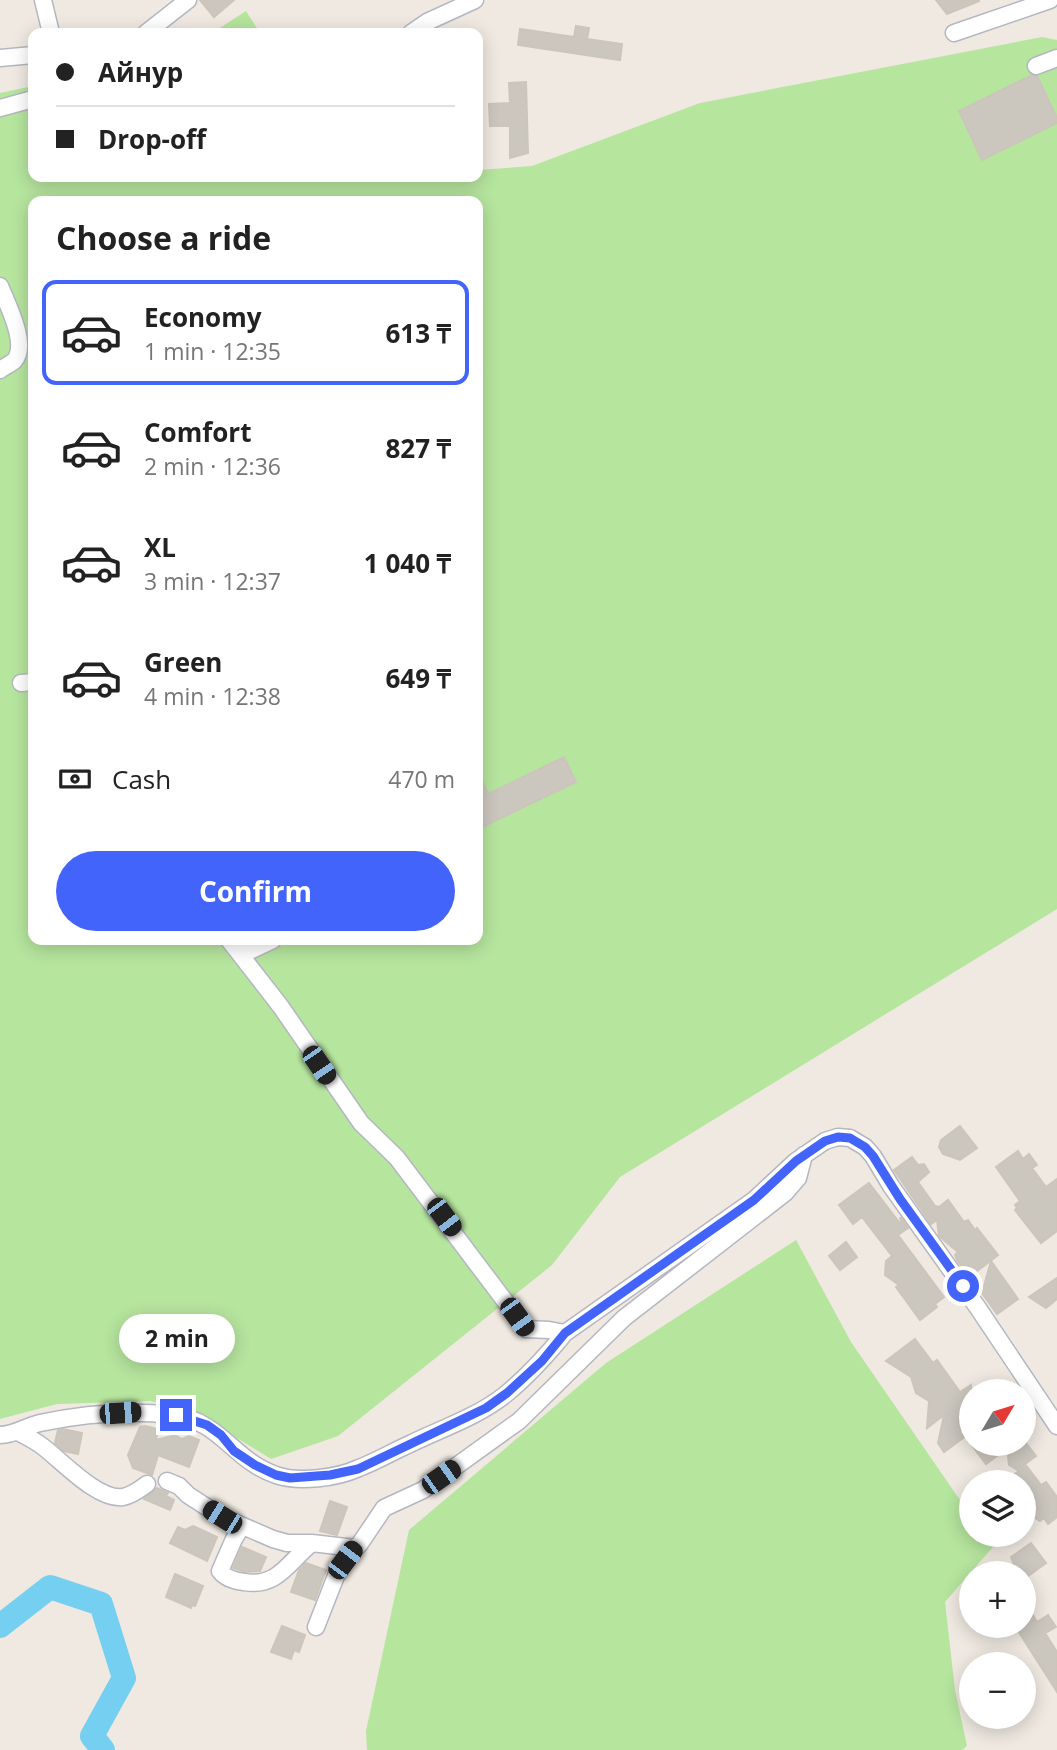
<!DOCTYPE html>
<html lang="en">
<head>
<meta charset="utf-8">
<style>
	:root { --surface:#fff; --page:#f2f2f2; --text:#222; --muted:#767676; --line:#e0e0e0; --accent:#4264fb }
	body { margin:0; font-family:"Open Sans",sans-serif; background:var(--page); color:var(--text); height:100vh; display:flex; flex-direction:column; font-size:26px; white-space:nowrap }
	* { box-sizing:border-box; margin:0 }
	p { font-size:23px; color:var(--muted) }
	.icon { flex:none; width:38px; height:38px; fill:none; stroke:currentColor; stroke-width:2; stroke-linecap:round; stroke-linejoin:round }
	.map { position:relative; flex:1; overflow:hidden }
	.drawer { position:absolute; left:28px; top:196px; width:455px; height:749px; display:flex; flex-direction:column; background:var(--surface); border-radius:14px; box-shadow:0 4px 18px #0003 }
	.drawer>* { flex:none }
	.banner { position:absolute; left:28px; top:28px; width:455px; height:154px; border-radius:14px; box-shadow:0 4px 18px #0003; display:grid; align-content:center; height:154px; padding:0 28px; background:var(--surface) }
	.needle { width:46px; rotate:52deg }
	.tools { position:absolute; left:959px; top:1379px; display:grid; gap:14px }
	.tools a { display:grid; place-items:center; width:77px; height:77px; border-radius:50%; background:var(--surface); box-shadow:0 4px 18px #0003; font-size:35px }
	.end { position:absolute; width:32px; height:32px; margin:-16px; border:9px solid #4264fb; background:#fff; box-shadow:0 0 0 4px #fff }
	.from { border-radius:50% }
	.bubble { position:absolute; height:49px; border-radius:24px; background:var(--surface); box-shadow:0 4px 18px #0003; font-size:23px; font-weight:700; line-height:49px; text-align:center }
	.car { position:absolute; width:21px; height:42px; margin:-21px -10px; border-radius:9px; box-shadow:0 0 5px 2px #0007; background:linear-gradient(#222 24%,#8ab4d8 0 40%,#222 0 76%,#8ab4d8 0 86%,#222 0) }
	.banner b { display:flex; align-items:center; gap:24px; height:66px; font-size:26px }
	.banner b+b { border-top:2px solid var(--line) }
	.banner i { width:18px; height:18px; background:var(--text) }
	ul { padding:0; list-style:none }
	li { display:flex; align-items:center; gap:21px; height:105px; margin:0 14px 10px; padding:0 14px; border:4px solid transparent; border-radius:14px }
	li div { flex:1 }
	li b { display:block; font-size:26px }
	li em { font-style:normal; font-weight:700 }
	li.on { border-color:var(--accent) }
	li>.icon { width:63px; height:63px; stroke-width:1.5 }
	h2 { padding:0 28px; font-size:32px; line-height:84px }
	.pay { display:flex; align-items:center; gap:18px; height:77px; padding:0 28px; font-size:26px }
	.pay p { margin-inline-start:auto }
	.action { display:flex; gap:14px; margin-top:auto; padding:14px 28px }
	.action a { flex:1; height:80px; border-radius:42px; background:var(--accent); color:#fff; font-size:28px; font-weight:700; line-height:80px; text-align:center }
	.map>svg:first-child { display:block }
	.green { fill:#b6e59e; fill-rule:evenodd }
	.lines { fill:none; stroke-linecap:round; stroke-linejoin:round }
	.river { stroke:#75cff0; stroke-width:24 }
	.building { fill:#cbc7bf; stroke:#cbc5ba; stroke-width:2 }
	.minor-casing { stroke:#b4b7c1; stroke-width:19 }
	.minor { stroke:#fff; stroke-width:16 }
	.route { stroke:#4264fb; stroke-width:9 }
</style>
</head>
<body>
<div class="map">
<svg width="1057" height="1750" viewBox="0 0 1057 1750">
	<rect width="100%" height="100%" fill="#efe9e1"/>
	<path class="green" d="M 246,11 L 260,33 L 212,33 Z
		M 1042,37 L 1057,40 L 1057,909 L 620,1177 L 552,1265 L 338,1436 L 271,1459 L 193,1411 L 150,1401 L 57,1404 L 0,1419 L 0,93 L 33,86 L 33,177 L 350,177 L 353,180 L 396,177 L 478,177 L 478,170 L 532,166 L 700,103 ZM 33,201 L 478,201 L 478,940 L 33,940 Z
		M 796,1240 L 851,1342 L 971,1516 L 971,1535 L 984,1535 L 993,1547 L 945,1602 L 955,1690 L 967,1746 L 962,1750 L 367,1750 L 366,1731 L 409,1530 L 606,1363 Z"/>
	<g class="lines">
		<path class="river" d="M 0,1626 L 50,1587 L 101,1604 L 124,1678 L 92,1736 L 103,1750"/>
	</g>
	<path class="building" d="M 200,0 L 234,0 L 214,17 Z
		M 936,0 L 979,0 L 979,1 L 947,14 Z
		M 576,26 L 589,28 L 587,39 L 622,44 L 620,60 L 518,45 L 520,29 L 574,37 Z
		M 1032,75 L 1037,76 L 1057,118 L 1057,123 L 982,160 L 959,111 Z
		M 526,82 L 528,153 L 510,158 L 510,126 L 490,126 L 489,104 L 510,103 L 509,83 Z
		M 564,757 L 576,782 L 478,829 L 478,773 L 488,794 Z
		M 960,1126 L 977,1148 L 960,1160 L 943,1154 L 939,1147 L 941,1140 Z
		M 1018,1151 L 1023,1159 L 1029,1154 L 1037,1165 L 1032,1168 L 1046,1187 L 1057,1179 L 1057,1231 L 1041,1243 L 1015,1210 L 1017,1208 L 1015,1205 L 1020,1201 L 996,1167 Z
		M 912,1157 L 918,1165 L 924,1164 L 929,1172 L 918,1182 L 935,1206 L 939,1207 L 948,1200 L 964,1222 L 968,1220 L 975,1230 L 977,1228 L 998,1255 L 972,1275 L 964,1270 L 957,1260 L 955,1255 L 958,1252 L 939,1236 L 937,1220 L 931,1224 L 894,1170 Z
		M 869,1183 L 902,1226 L 900,1217 L 908,1228 L 898,1235 L 944,1297 L 935,1304 L 937,1307 L 920,1320 L 896,1287 L 899,1285 L 885,1275 L 886,1261 L 892,1256 L 862,1217 L 853,1224 L 839,1205 Z
		M 846,1242 L 857,1257 L 840,1270 L 829,1256 Z
		M 991,1261 L 1018,1299 L 997,1314 L 982,1293 Z
		M 1057,1278 L 1057,1299 L 1046,1308 L 1029,1297 Z
		M 915,1339 L 933,1363 L 937,1360 L 960,1392 L 971,1385 L 971,1417 L 958,1423 L 967,1435 L 944,1452 L 938,1443 L 944,1415 L 927,1428 L 929,1401 L 916,1393 L 911,1377 L 886,1361 Z
		M 145,1426 L 158,1429 L 156,1440 L 175,1435 L 182,1439 L 189,1436 L 199,1440 L 189,1467 L 158,1455 L 152,1475 L 133,1468 L 128,1455 L 140,1427 Z
		M 63,1429 L 82,1433 L 78,1454 L 64,1451 L 55,1443 L 58,1430 Z
		M 1026,1443 L 1036,1456 L 1025,1464 L 1041,1485 L 1046,1482 L 1057,1497 L 1057,1517 L 1048,1524 L 1044,1518 L 1040,1521 L 1029,1514 L 1024,1496 L 1024,1482 L 1003,1482 L 1019,1471 L 1009,1465 L 1008,1456 Z
		M 971,1444 L 1013,1444 L 986,1464 Z
		M 157,1488 L 168,1493 L 166,1496 L 174,1500 L 170,1510 L 144,1499 Z
		M 330,1501 L 347,1507 L 337,1535 L 320,1531 Z
		M 193,1526 L 217,1537 L 207,1561 L 170,1543 L 178,1527 L 185,1530 Z
		M 1031,1543 L 1046,1563 L 1024,1579 L 1024,1573 L 1020,1573 L 1014,1565 L 1011,1557 Z
		M 242,1547 L 266,1557 L 260,1571 L 245,1572 L 233,1568 Z
		M 306,1563 L 326,1570 L 315,1600 L 291,1592 L 299,1570 Z
		M 175,1574 L 203,1586 L 195,1606 L 192,1605 L 191,1608 L 166,1597 Z
		M 1024,1600 L 1037,1622 L 1048,1615 L 1056,1627 L 1045,1633 L 1057,1652 L 1057,1692 L 1015,1626 L 1024,1626 Z
		M 282,1626 L 305,1635 L 299,1652 L 294,1650 L 291,1659 L 271,1652 Z"/>
	<g class="lines">
		<g class="minor-casing">
			<path id="minor" d="M 43,0 L 51,33
				M 146,33 L 188,0
				M 411,33 L 427,22 L 475,0
				M 954,33 L 1050,0
				M 0,58 L 33,55
				M 1036,66 L 1057,58
				M 0,108 L 33,99
				M 0,286 C 7,304 29,345 14,361 C 10,364 4,367 0,370
				M 21,683 L 33,682
				M 229,940 L 281,1007 L 361,1123 L 397,1158 L 526,1329 L 549,1330 L 565,1333
				M 241,955 L 273,940
				M 18,1432 C 26,1436 34,1440 42,1446 C 61,1460 98,1501 123,1497 C 133,1495 140,1489 147,1484
				M 0,1435 C 15,1435 26,1426 40,1423 C 83,1414 129,1410 172,1415 C 221,1420 232,1460 276,1475 C 299,1483 337,1478 359,1468 C 377,1461 394,1451 412,1443 C 443,1428 479,1416 506,1394 C 528,1376 547,1355 565,1333 L 754,1200 L 796,1161 L 825,1141 L 838,1137 L 850,1138 L 865,1147 L 873,1156 L 891,1186 L 978,1308 L 1057,1426
				M 167,1481 L 179,1486 L 188,1495 L 222,1517 L 273,1539 L 287,1543 L 312,1543 L 354,1548 L 359,1545 L 384,1508 L 423,1490 L 519,1421 L 624,1318 L 785,1193 L 798,1178 L 804,1155
				M 242,1526 L 234,1539 L 220,1571 C 226,1579 235,1581 244,1582 C 278,1588 289,1561 312,1543
				M 316,1627 L 336,1576 L 354,1548"/>
		</g>
		<use href="#minor" class="minor"/>
	</g>
	<g class="lines">
		<path class="route" d="M 176,1415 L 207,1425 L 221,1435 L 234,1451 L 255,1465 L 276,1475 L 290,1478 L 330,1475 L 358,1469 L 486,1408 L 507,1393 L 542,1361 L 565,1333 L 754,1200 L 796,1161 L 825,1141 L 838,1137 L 850,1138 L 865,1147 L 873,1156 L 900,1199 L 963,1286"/>
	</g>
</svg>
<div class="tools">
<a><svg class="needle" viewBox="-14 -14 28 28"><path d="M0-13l5 13h-10z" fill="#e53935"/><path d="M0 13l5-13h-10z" fill="#767676"/></svg></a>
<a><svg class="icon" aria-label="layers" viewBox="0 0 24 24"><path d="M12 4l9 5-9 5-9-5zM3 14l9 5 9-5"/></svg></a>
<a>+</a>
<a>−</a>
</div>
<i class="end from" style="left:963px;top:1286px"></i>
<i class="end" style="left:176px;top:1415px"></i>
<div class="bubble" style="left:119px;top:1314px;width:116px">2 min</div>
<i class="car" style="left:319px;top:1065px;rotate:146deg"></i>
<i class="car" style="left:444px;top:1217px;rotate:143deg"></i>
<i class="car" style="left:517px;top:1317px;rotate:144deg"></i>
<i class="car" style="left:120px;top:1413px;rotate:86deg"></i>
<i class="car" style="left:441px;top:1477px;rotate:55deg"></i>
<i class="car" style="left:222px;top:1517px;rotate:302deg"></i>
<i class="car" style="left:345px;top:1560px;rotate:37deg"></i>
<div class="banner">
<b><i class="from"></i>Айнур</b>
<b><i></i>Drop-off</b>
</div>
<section class="drawer">
<h2>Choose a ride</h2>
<ul>
<li class="on"><svg class="icon" aria-label="car" viewBox="0 0 24 24"><path d="M5 17H2v-5l4-1 3-4h7l3 4 3 1v5h-3M9 17h6M6 11h13"/><circle cx="7" cy="17" r="2"/><circle cx="17" cy="17" r="2"/></svg><div><b>Economy</b><p>1 min · 12:35</p></div><em>613 ₸</em></li>
<li><svg class="icon" aria-label="car" viewBox="0 0 24 24"><path d="M5 17H2v-5l4-1 3-4h7l3 4 3 1v5h-3M9 17h6M6 11h13"/><circle cx="7" cy="17" r="2"/><circle cx="17" cy="17" r="2"/></svg><div><b>Comfort</b><p>2 min · 12:36</p></div><em>827 ₸</em></li>
<li><svg class="icon" aria-label="car" viewBox="0 0 24 24"><path d="M5 17H2v-5l4-1 3-4h7l3 4 3 1v5h-3M9 17h6M6 11h13"/><circle cx="7" cy="17" r="2"/><circle cx="17" cy="17" r="2"/></svg><div><b>XL</b><p>3 min · 12:37</p></div><em>1 040 ₸</em></li>
<li><svg class="icon" aria-label="car" viewBox="0 0 24 24"><path d="M5 17H2v-5l4-1 3-4h7l3 4 3 1v5h-3M9 17h6M6 11h13"/><circle cx="7" cy="17" r="2"/><circle cx="17" cy="17" r="2"/></svg><div><b>Green</b><p>4 min · 12:38</p></div><em>649 ₸</em></li>
</ul>
<div class="pay"><svg class="icon" aria-label="cash" viewBox="0 0 24 24"><path d="M3 7h18v10H3z"/><circle cx="12" cy="12" r="2"/></svg>Cash<p>470 m</p></div>
<div class="action"><a>Confirm</a></div>
</section>
</div>
</body>
</html>
